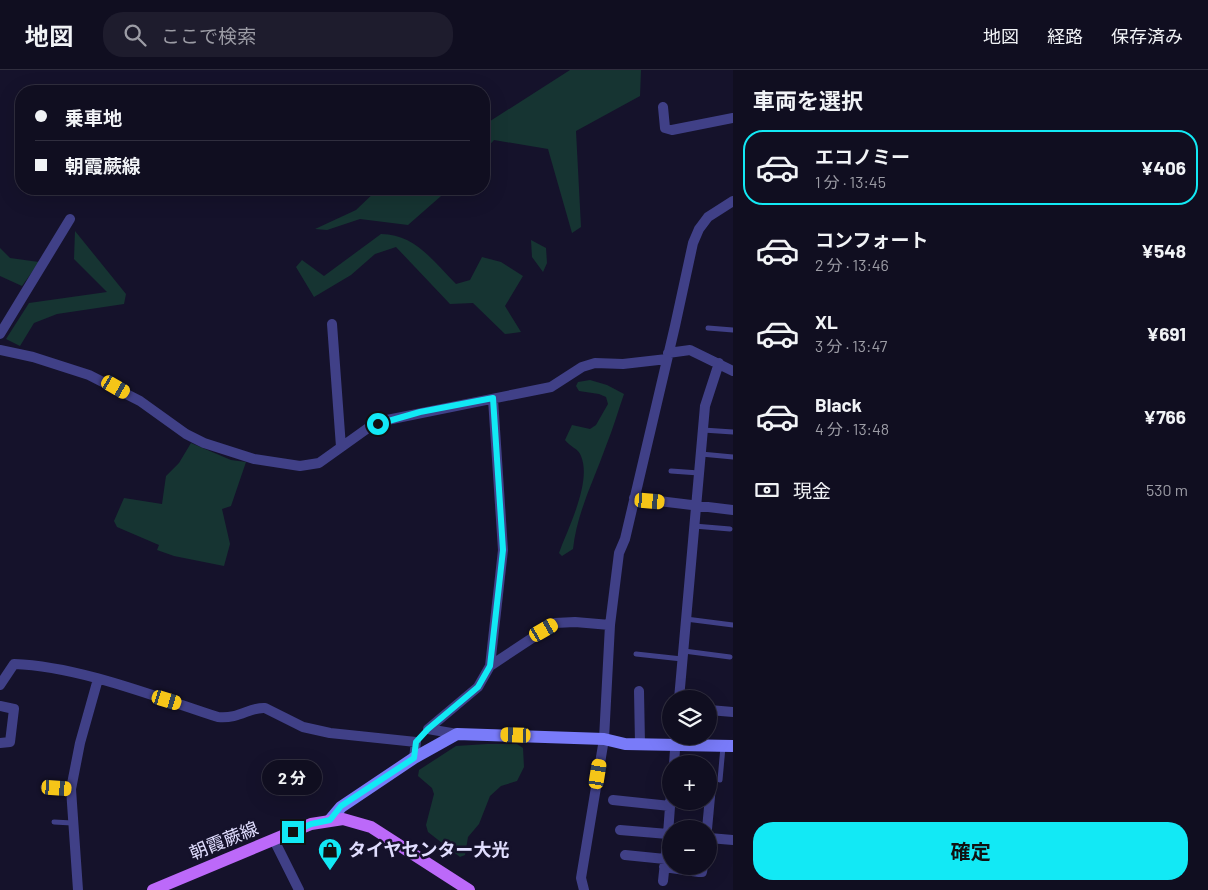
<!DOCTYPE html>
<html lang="ja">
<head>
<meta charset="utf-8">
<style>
	:root { --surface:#100e20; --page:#1e1c2d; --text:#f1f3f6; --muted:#9c9ca5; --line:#302e3e; --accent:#12e9f5 }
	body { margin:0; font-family:Barlow,"Noto Sans JP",sans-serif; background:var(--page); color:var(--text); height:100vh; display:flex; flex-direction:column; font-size:19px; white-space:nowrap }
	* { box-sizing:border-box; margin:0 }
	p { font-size:16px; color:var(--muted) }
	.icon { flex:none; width:28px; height:28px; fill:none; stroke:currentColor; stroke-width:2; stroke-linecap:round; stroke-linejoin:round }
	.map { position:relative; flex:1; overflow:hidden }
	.side { display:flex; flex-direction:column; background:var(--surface); width:475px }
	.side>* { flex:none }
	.top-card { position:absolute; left:15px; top:15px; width:475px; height:110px; border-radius:20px; box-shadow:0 5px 20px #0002,0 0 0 1px var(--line); display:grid; align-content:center; height:110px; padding:0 20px; background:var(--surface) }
	.tools { position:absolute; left:662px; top:620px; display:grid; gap:10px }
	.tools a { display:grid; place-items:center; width:55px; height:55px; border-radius:50%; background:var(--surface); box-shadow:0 5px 20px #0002,0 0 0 1px var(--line); font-size:25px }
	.end { position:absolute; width:22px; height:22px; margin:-11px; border:6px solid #12e9f5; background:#111; box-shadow:0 0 0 2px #111 }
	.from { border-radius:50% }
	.bubble { position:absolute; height:35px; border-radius:18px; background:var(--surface); box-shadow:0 5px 20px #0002,0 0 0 1px var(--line); font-size:16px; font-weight:700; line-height:35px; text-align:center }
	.car { position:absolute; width:15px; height:30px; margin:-15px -8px; border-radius:6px; box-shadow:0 0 4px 1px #0007; background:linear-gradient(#f5c518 24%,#345 0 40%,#f5c518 0 76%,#345 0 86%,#f5c518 0) }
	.top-card b { display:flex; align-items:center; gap:18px; height:48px; font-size:19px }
	.top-card b+b { border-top:1px solid var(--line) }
	.top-card i { width:12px; height:12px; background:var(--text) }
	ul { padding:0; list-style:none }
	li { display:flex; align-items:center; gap:15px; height:75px; margin:0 10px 8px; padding:0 10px; border:2px solid transparent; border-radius:20px }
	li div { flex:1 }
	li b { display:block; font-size:19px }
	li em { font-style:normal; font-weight:700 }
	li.selected { border-color:var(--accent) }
	li>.icon { width:45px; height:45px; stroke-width:1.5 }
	h2 { padding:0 20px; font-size:22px; line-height:60px }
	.pay { display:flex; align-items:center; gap:12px; height:55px; padding:0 20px; font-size:19px }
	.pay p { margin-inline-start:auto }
	.cta { display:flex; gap:10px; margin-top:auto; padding:10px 20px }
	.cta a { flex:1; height:58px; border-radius:20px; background:var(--accent); color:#111; font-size:20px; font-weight:700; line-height:58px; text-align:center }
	header { display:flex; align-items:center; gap:30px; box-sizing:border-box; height:70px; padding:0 25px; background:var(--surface); border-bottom:1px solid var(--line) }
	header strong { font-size:24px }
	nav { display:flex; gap:28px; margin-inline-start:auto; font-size:18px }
	.search { width:350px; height:45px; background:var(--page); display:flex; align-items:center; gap:12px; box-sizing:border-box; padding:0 18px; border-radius:20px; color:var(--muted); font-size:19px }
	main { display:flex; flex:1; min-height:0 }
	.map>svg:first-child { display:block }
	.green { fill:#163432 }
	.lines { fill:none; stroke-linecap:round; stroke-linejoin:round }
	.lane { stroke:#404087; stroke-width:5 }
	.street { stroke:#404087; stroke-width:10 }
	.secondary { stroke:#797bf9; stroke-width:12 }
	.primary { stroke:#bc69f9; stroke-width:12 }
	.route { stroke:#12e9f5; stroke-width:6 }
	.labels { text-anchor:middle; stroke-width:5; stroke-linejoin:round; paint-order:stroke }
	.street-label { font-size:18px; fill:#e0ddfe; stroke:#15122b }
	.poi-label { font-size:18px; font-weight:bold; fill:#e0ddfe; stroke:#15122b; text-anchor:start }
</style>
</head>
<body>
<header>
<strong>地図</strong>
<div class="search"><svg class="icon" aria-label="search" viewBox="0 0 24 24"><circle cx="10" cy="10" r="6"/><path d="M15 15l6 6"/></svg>ここで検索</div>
<nav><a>地図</a><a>経路</a><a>保存済み</a></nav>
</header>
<main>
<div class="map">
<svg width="733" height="820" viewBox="0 0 733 820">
	<rect width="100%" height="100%" fill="#15122b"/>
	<path class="green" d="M 570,0 L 641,0 L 640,26 L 576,61 L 581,157 L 572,163 L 548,79 L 494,70 L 484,81 L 484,55 Z
		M 378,119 L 449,119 L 408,155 L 360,149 L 327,160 L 315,159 L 356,140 Z
		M 75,161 L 126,224 L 124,234 L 57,244 L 34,253 L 20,276 L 6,269 L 29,233 L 107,222 L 74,189 Z
		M 381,164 C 415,164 434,192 456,214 L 470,210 L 482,187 L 501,192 L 523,206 L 505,236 L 521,262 L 505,264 L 473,233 L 450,234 L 396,177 L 375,184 L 351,205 L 314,227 L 296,197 L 302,190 L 324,206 Z
		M 531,170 L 546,178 L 547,193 L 543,202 L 532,187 Z
		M 0,178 L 10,188 L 39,192 L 22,216 L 0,206 Z
		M 590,310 L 607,315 L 624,324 C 618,341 613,359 606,376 C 594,410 577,442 573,479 L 562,486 L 559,483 C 568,458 592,412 581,386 C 578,378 570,377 565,370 L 572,355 L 590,359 L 596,355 L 608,334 L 606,327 L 599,324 L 579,321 L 576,316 L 578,312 Z
		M 191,373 L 231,390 L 246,392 L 231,436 L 222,439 L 230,474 L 224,496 L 174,486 L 157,480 L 159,475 L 117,457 L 114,451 L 124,428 L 162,434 L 166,406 L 179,393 Z
		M 487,674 L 517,674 L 523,678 L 524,697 L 517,711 L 501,716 L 490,726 L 479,754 L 468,767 L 465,785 L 460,787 L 428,762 L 426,755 L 434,724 L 432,718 L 418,706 L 419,700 L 456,676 Z"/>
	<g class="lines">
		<path class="lane" d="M 708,258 L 733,260
			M 703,360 L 733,362
			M 701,384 L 733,387
			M 671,401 L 699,403
			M 694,456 L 730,459
			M 686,549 L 733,555
			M 684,581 L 730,587
			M 636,584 L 682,589
			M 720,710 L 723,677
			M 43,717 L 71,719
			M 54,752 L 72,753"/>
		<path class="street" d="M 663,37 L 665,58 L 672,60 L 733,48
			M 332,254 L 341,377
			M 0,264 L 70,149
			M 0,280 L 33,287 L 89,305 L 140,331 L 186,364 L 204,373 L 254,389 L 300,396 L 319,393 L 368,358 L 387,350 L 551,317 L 582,297 L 595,293 L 623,294 L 667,289
			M 668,283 L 690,280 L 733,301
			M 634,428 L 733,440
			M 490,596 L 555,553 L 575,552 L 610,555
			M 0,615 L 14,594 C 78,596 156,627 218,647 C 240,649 249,637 265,638 L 303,657 L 330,663 L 416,672 L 414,688
			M 639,621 L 640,674
			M 679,629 L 705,336 L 719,293
			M 0,636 L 14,639 L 10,672 L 0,673
			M 709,640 L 733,642
			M 457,664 L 428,659 L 478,617 L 490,596 L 503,480 L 493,329
			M 674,694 L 676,666
			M 613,730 L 670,736
			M 707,759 L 711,716
			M 620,760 L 668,764 L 671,723
			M 709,768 L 733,770
			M 274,770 L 299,820
			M 625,785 L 665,789
			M 664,797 L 699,802 L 702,802 L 703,796
			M 663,811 L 668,764 L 671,764
			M 78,820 L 71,719 L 80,673 L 98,609
			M 584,820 L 581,808 L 604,669 L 610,555 L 619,483 L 625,469 L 675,256 L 693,173 L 699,159 L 708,147 L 733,131"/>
		<path class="secondary" d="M 330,750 L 341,737 L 414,688 L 457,664 L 604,669 L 625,674 L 733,676"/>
		<path class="primary" d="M 153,820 L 311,754 L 343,749 L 371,757 L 469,820"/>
	</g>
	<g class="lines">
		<path class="route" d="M 293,762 L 311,754 L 330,750 L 341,736 L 414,688 L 416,672 L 428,659 L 478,617 L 490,596 L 503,480 L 493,328 L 420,342 L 378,354"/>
	</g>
	<defs>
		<g id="shop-pin" transform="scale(1.25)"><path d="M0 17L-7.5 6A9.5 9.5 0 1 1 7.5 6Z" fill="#12e9f5" stroke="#15122b"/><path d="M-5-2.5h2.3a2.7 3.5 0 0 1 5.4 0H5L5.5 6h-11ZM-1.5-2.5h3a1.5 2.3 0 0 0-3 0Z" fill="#111"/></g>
	</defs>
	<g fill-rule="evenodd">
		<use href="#shop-pin" x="330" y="780"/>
	</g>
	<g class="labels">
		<g class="street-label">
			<text transform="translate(224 771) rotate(-22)" y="6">朝霞蕨線</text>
		</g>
		<g class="poi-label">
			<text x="348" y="786">タイヤセンター大光</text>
		</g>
	</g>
</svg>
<div class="tools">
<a><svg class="icon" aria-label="layers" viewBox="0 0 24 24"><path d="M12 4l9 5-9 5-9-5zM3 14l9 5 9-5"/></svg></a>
<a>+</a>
<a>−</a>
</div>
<i class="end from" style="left:378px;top:354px"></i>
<i class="end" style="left:293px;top:762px"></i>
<div class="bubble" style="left:262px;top:690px;width:60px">2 分</div>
<i class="car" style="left:116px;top:317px;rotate:120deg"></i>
<i class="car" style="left:650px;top:431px;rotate:95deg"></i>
<i class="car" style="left:544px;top:560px;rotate:60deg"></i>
<i class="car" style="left:167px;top:630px;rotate:107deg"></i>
<i class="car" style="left:516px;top:665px;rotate:272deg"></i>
<i class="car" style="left:598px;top:704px;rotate:9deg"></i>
<i class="car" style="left:57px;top:718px;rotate:94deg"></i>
<div class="top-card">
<b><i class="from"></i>乗車地</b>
<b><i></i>朝霞蕨線</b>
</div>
</div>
<section class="side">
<h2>車両を選択</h2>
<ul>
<li class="selected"><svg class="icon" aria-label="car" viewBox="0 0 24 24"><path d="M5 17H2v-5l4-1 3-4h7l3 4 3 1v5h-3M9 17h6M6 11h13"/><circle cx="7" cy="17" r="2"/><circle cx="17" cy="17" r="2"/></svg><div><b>エコノミー</b><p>1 分 · 13:45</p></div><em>¥406</em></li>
<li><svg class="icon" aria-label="car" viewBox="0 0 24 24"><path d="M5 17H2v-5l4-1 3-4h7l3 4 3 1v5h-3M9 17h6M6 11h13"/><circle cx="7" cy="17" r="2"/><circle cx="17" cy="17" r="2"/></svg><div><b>コンフォート</b><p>2 分 · 13:46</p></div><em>¥548</em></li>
<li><svg class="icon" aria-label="car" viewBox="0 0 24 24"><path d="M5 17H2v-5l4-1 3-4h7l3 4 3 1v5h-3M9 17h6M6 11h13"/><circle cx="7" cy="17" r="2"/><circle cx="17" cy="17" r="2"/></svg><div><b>XL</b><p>3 分 · 13:47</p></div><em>¥691</em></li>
<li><svg class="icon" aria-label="car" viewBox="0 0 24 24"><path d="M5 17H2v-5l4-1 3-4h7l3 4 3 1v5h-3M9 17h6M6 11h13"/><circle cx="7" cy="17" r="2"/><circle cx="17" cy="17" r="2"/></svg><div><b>Black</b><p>4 分 · 13:48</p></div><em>¥766</em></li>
</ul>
<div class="pay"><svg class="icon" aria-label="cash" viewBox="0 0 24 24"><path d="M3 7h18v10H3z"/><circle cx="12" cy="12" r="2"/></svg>現金<p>530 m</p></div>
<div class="cta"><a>確定</a></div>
</section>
</main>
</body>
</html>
